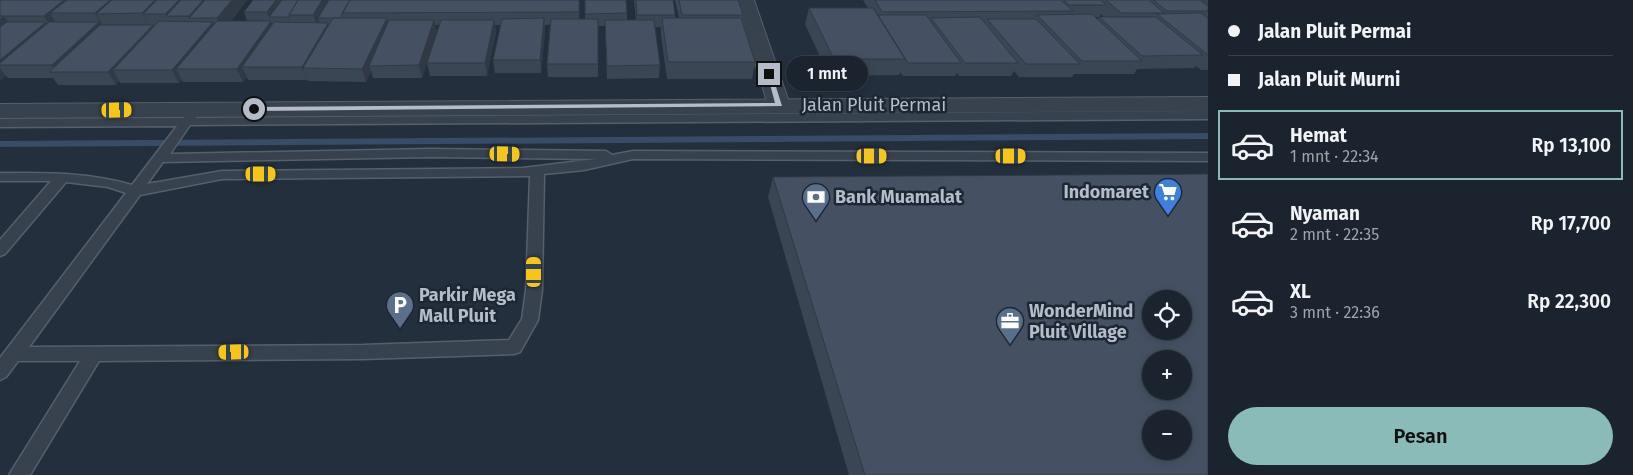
<!DOCTYPE html>
<html lang="id">
<head>
<meta charset="utf-8">
<style>
	:root { --surface:#1b232e; --page:#242b36; --text:#f1f3f6; --muted:#a0a4aa; --line:#39404a; --accent:#8bbbb9 }
	body { margin:0; font-family:"Fira Sans",sans-serif; background:var(--page); color:var(--text); height:100vh; display:flex; flex-direction:column; font-size:19px; white-space:nowrap }
	* { box-sizing:border-box; margin:0 }
	p { font-size:16px; color:var(--muted) }
	.icon { flex:none; width:28px; height:28px; fill:none; stroke:currentColor; stroke-width:2; stroke-linecap:round; stroke-linejoin:round }
	.map { position:relative; flex:1; overflow:hidden }
	.details { display:flex; flex-direction:column; background:var(--surface); width:425px }
	.details>* { flex:none }
	.top-card { display:grid; align-content:center; height:110px; padding:0 20px; background:var(--surface) }
	.tools { position:absolute; left:1142px; top:290px; display:grid; gap:10px }
	.tools a { display:grid; place-items:center; width:50px; height:50px; border-radius:50%; background:var(--surface); box-shadow:0 2px 8px #0003,0 0 0 1px var(--line); font-size:25px }
	.end { position:absolute; width:22px; height:22px; margin:-11px; border:6px solid #b4bcc9; background:#111; box-shadow:0 0 0 2px #111 }
	.from { border-radius:50% }
	.bubble { position:absolute; height:35px; border-radius:18px; background:var(--surface); box-shadow:0 2px 8px #0003,0 0 0 1px var(--line); font-size:16px; font-weight:600; line-height:35px; text-align:center }
	.car { position:absolute; width:15px; height:30px; margin:-15px -8px; border-radius:6px; box-shadow:0 0 4px 1px #0007; background:linear-gradient(#f5c518 24%,#345 0 40%,#f5c518 0 76%,#345 0 86%,#f5c518 0) }
	.top-card b { display:flex; align-items:center; gap:18px; height:48px; font-size:19px }
	.top-card b+b { border-top:1px solid var(--line) }
	.top-card i { width:12px; height:12px; background:var(--text) }
	ul { padding:0; list-style:none }
	li { display:flex; align-items:center; gap:15px; height:70px; margin:0 10px 8px; padding:0 10px; border:2px solid transparent; border-radius:0px }
	li div { flex:1 }
	li b { display:block; font-size:19px }
	li em { font-style:normal; font-weight:600 }
	li.current { border-color:var(--accent) }
	li>.icon { width:45px; height:45px; stroke-width:1.5 }
	.cta { display:flex; gap:10px; margin-top:auto; padding:10px 20px }
	.cta a { flex:1; height:58px; border-radius:30px; background:var(--accent); color:#111; font-size:20px; font-weight:600; line-height:58px; text-align:center }
	main { display:flex; flex:1; min-height:0 }
	.map>svg:first-child { display:block }
	.lines { fill:none; stroke-linecap:round; stroke-linejoin:round }
	.stream { fill:#394c67; fill-rule:evenodd }
	.service-casing { stroke:#565f6c; stroke-width:3 }
	.minor-casing { stroke:#565f6c; stroke-width:2 }
	.tertiary-casing { stroke:#565f6c; stroke-width:2 }
	.service { fill:#38414e; fill-rule:evenodd }
	.minor { fill:#38414e; fill-rule:evenodd }
	.tertiary { fill:#38414e; fill-rule:evenodd }
	.wall { fill:#3b4654; fill-rule:evenodd }
	.shaded-wall { fill:#303945 }
	.building { fill:#455162; stroke:#303945; fill-rule:evenodd }
	.route { fill:#b4bcc9 }
	.labels { text-anchor:middle; stroke-width:5; stroke-linejoin:round; paint-order:stroke }
	.street-label { font-size:18px; fill:#b4bcc9; stroke:#1d2633 }
	.poi-label { font-size:18px; font-weight:bold; fill:#b4bcc9; stroke:#1d2633; text-anchor:start }
</style>
</head>
<body>
<main>
<div class="map">
<svg width="1208" height="475" viewBox="0 0 1208 475">
	<rect width="100%" height="100%" fill="#242f3e"/>
	<g class="lines">
		<path class="stream" d="M 1208,133 L 1208,139 L 0,147 L 0,141 Z"/>
		<g class="service-casing">
			<path id="service" d="M 1208,111 L 1208,119 L 190,125 L 170,154 L 432,149 L 606,151 L 612,155 L 633,151 L 1208,153 L 1208,161 L 633,159 L 584,170 L 544,174 L 542,290 L 538,320 L 520,352 L 514,354 L 363,359 L 99,361 L 30,475 L 9,475 L 80,361 L 18,361 L 6,377 L 0,380 L 0,358 L 126,193 L 108,187 L 66,182 L 5,254 L 0,256 L 0,240 L 51,181 L 0,181 L 0,173 C 45,173 88,172 132,185 L 177,126 L 0,127 L 0,119 L 183,118 L 190,113 L 194,114 L 196,118 ZM 432,157 L 596,159 L 523,168 L 222,171 L 147,184 L 163,162 ZM 523,176 L 530,176 L 526,290 L 522,319 L 509,340 L 363,345 L 29,347 L 140,195 L 222,179 Z"/>
		</g>
		<g class="minor-casing">
			<path id="minor" d="M 736,0 L 754,0 L 790,105 L 787,110 L 779,112 L 771,110 L 768,105 Z"/>
		</g>
		<g class="tertiary-casing">
			<path id="tertiary" d="M 1208,97 L 1208,111 L 0,118 L 0,104 Z"/>
		</g>
		<use href="#service" class="service"/>
		<use href="#minor" class="minor"/>
		<use href="#tertiary" class="tertiary"/>
	</g>
	<path class="wall" d="M 0,0 L 247,0 L 231,21 L 247,21 L 244,12 L 253,0 L 580,0 L 579,19 L 585,19 L 585,0 L 627,13 L 627,20 L 636,20 L 634,0 L 673,0 L 675,15 L 675,18 L 679,18 L 675,0 L 738,0 L 743,15 L 742,22 L 755,62 L 752,79 L 667,79 L 661,35 L 661,27 L 655,27 L 660,65 L 659,78 L 607,79 L 605,26 L 598,26 L 598,77 L 548,77 L 547,64 L 550,25 L 545,25 L 545,31 L 541,73 L 495,73 L 493,60 L 501,25 L 495,25 L 496,32 L 487,76 L 430,76 L 427,63 L 440,25 L 435,25 L 437,32 L 422,78 L 373,78 L 371,71 L 366,82 L 308,81 L 307,79 L 307,80 L 248,80 L 247,77 L 243,82 L 183,82 L 182,80 L 179,83 L 121,83 L 119,81 L 116,85 L 58,85 L 53,78 L 8,78 L 6,76 L 0,81 Z
		M 863,0 L 1208,0 L 1208,70 L 1201,70 L 1196,66 L 1194,68 L 1137,69 L 1134,74 L 1074,74 L 1072,77 L 1019,77 L 1014,71 L 1011,76 L 959,76 L 957,73 L 955,76 L 903,76 L 900,72 L 899,75 L 829,76 L 805,24 L 809,8 L 868,8 ZM 1101,14 L 1104,17 L 1099,17 L 1097,20 L 1094,17 L 1099,17 Z
		M 773,177 L 1208,475 L 849,475 L 768,197 Z"/>
	<path class="shaded-wall" d="M 64,0 L 86,0 L 50,13 L 57,24 L 52,29 L 44,16 Z
		M 110,0 L 130,0 L 96,14 L 103,25 L 102,26 L 95,13 Z
		M 155,0 L 173,0 L 143,14 L 149,25 L 142,13 Z
		M 179,0 L 196,0 L 166,16 L 165,14 Z
		M 203,0 L 220,0 L 189,18 L 189,16 Z
		M 232,0 L 247,0 L 223,30 L 217,18 Z
		M 276,0 L 289,0 L 269,17 L 267,12 Z
		M 322,0 L 333,0 L 318,18 L 320,23 L 317,27 L 313,15 Z
		M 579,0 L 580,0 L 579,25 Z
		M 4,16 L 15,32 L 0,44 L 0,19 Z
		M 387,18 L 390,30 L 369,66 L 371,71 L 366,82 L 362,69 Z
		M 544,18 L 545,31 L 541,73 L 540,60 Z
		M 434,20 L 437,32 L 422,78 L 419,65 Z
		M 494,20 L 496,32 L 487,76 L 485,63 Z
		M 271,21 L 276,33 L 242,67 L 247,77 L 243,82 L 237,69 Z
		M 46,22 L 54,34 L 0,65 L 0,60 Z
		M 99,22 L 106,35 L 56,72 L 52,65 Z
		M 213,22 L 219,34 L 176,69 L 182,80 L 179,83 L 172,70 Z
		M 328,23 L 332,35 L 303,68 L 307,80 L 302,67 Z
		M 153,25 L 160,38 L 113,70 L 119,81 L 116,85 L 108,72 Z
		M 0,68 L 6,76 L 0,81 Z"/>
	<path class="building" d="M 0,0 L 64,0 L 44,16 L 0,16 Z
		M 67,0 L 110,0 L 95,13 L 50,13 Z
		M 112,0 L 155,0 L 142,13 L 96,14 Z
		M 157,0 L 179,0 L 165,14 L 143,14 Z
		M 181,0 L 203,0 L 189,16 L 166,16 Z
		M 205,0 L 232,0 L 217,18 L 189,18 Z
		M 253,0 L 276,0 L 267,12 L 244,12 Z
		M 282,0 L 298,0 L 289,15 L 290,17 L 269,17 Z
		M 298,0 L 322,0 L 313,15 L 289,15 Z
		M 329,0 L 350,0 L 340,18 L 318,18 Z
		M 350,0 L 579,0 L 579,12 L 342,13 Z
		M 585,0 L 626,0 L 627,13 L 585,14 Z
		M 636,0 L 673,0 L 675,15 L 637,15 Z
		M 679,0 L 738,0 L 743,15 L 682,15 Z
		M 875,0 L 1061,0 L 1073,11 L 882,12 Z
		M 1064,0 L 1101,0 L 1106,5 L 1069,5 Z
		M 1106,0 L 1149,0 L 1164,13 L 1121,13 Z
		M 1153,0 L 1199,0 L 1208,6 L 1208,11 L 1167,11 Z
		M 1203,0 L 1208,0 L 1208,3 Z
		M 809,8 L 873,8 L 905,59 L 834,59 Z
		M 1201,13 L 1208,18 L 1208,55 L 1157,14 Z
		M 1092,14 L 1142,61 L 1082,61 L 1037,15 Z
		M 878,15 L 926,15 L 961,63 L 908,63 Z
		M 980,17 L 1018,63 L 965,63 L 931,18 Z
		M 1099,17 L 1156,17 L 1203,55 L 1142,56 Z
		M 333,18 L 387,18 L 362,69 L 303,68 Z
		M 544,18 L 540,60 L 493,60 L 502,19 Z
		M 662,18 L 741,18 L 755,62 L 668,62 Z
		M 551,19 L 598,19 L 598,64 L 547,64 Z
		M 987,19 L 1036,19 L 1080,64 L 1026,64 Z
		M 389,20 L 434,20 L 419,65 L 369,66 Z
		M 441,20 L 494,20 L 485,63 L 427,63 Z
		M 605,20 L 654,20 L 660,65 L 607,66 Z
		M 159,21 L 213,22 L 172,70 L 113,70 Z
		M 217,21 L 271,21 L 237,69 L 176,69 Z
		M 7,22 L 46,22 L 0,60 L 0,27 Z
		M 49,22 L 99,22 L 52,65 L 0,65 L 0,63 Z
		M 274,22 L 328,23 L 302,67 L 242,67 Z
		M 100,25 L 153,25 L 108,72 L 49,72 Z
		M 1208,174 L 1208,475 L 865,475 L 773,177 ZM 1151,299 L 1184,299 L 1184,331 L 1151,331 ZM 1151,359 L 1184,359 L 1184,391 L 1151,391 ZM 1151,419 L 1184,419 L 1184,451 L 1151,451 Z"/>
	<path class="route" d="M 767,73 L 772,74 L 782,106 L 254,111 L 251,109 L 254,107 L 775,103 Z"/>
	<defs>
		<g id="supermarket-pin" transform="scale(1.4375)"><path d="M0 17L-7.5 6A9.5 9.5 0 1 1 7.5 6Z" fill="#3f7fe0" stroke="#1d2633"/><path d="M-6-5.5h2.5l.6 2H6L4.5 2H-2.5L-4.4-4H-6ZM-1.5 3.2a1.3 1.3 0 1 0 .1 0ZM3 3.2a1.3 1.3 0 1 0 .1 0Z" fill="#fff"/></g>
		<g id="bank-pin" transform="scale(1.4375)"><path d="M0 17L-7.5 6A9.5 9.5 0 1 1 7.5 6Z" fill="#5c6f8a" stroke="#1d2633"/><path d="M-6-4H6V4H-6ZM0-2.3a2.3 2.3 0 1 0 0 4.6a2.3 2.3 0 1 0 0-4.6Z" fill="#fff"/></g>
		<g id="parking-pin" transform="scale(1.4375)"><path d="M0 17L-7.5 6A9.5 9.5 0 1 1 7.5 6Z" fill="#5c6f8a" stroke="#1d2633"/><path d="M-3.5-5.5H1a3.5 3.5 0 0 1 0 7H-1V5.5H-3.5ZM-1-3.4V-.6H.8a1.4 1.4 0 0 0 0-2.8Z" fill="#fff"/></g>
		<g id="office-pin" transform="scale(1.4375)"><path d="M0 17L-7.5 6A9.5 9.5 0 1 1 7.5 6Z" fill="#5c6f8a" stroke="#1d2633"/><path d="M-6-3h4V-5.5h4V-3h4V5H-6ZM-1-4.5V-3h2v-1.5ZM-6 0V1H6V0Z" fill="#fff"/></g>
	</defs>
	<g fill-rule="evenodd">
		<use href="#supermarket-pin" x="1168" y="192"/>
		<use href="#bank-pin" x="816" y="197"/>
		<use href="#parking-pin" x="400" y="305"/>
		<use href="#office-pin" x="1010" y="321"/>
	</g>
	<g class="labels">
		<g class="street-label">
			<text x="874" y="111">Jalan Pluit Permai</text>
		</g>
		<g class="poi-label">
			<text x="1149" y="198" text-anchor="end">Indomaret</text>
			<text x="835" y="203">Bank Muamalat</text>
			<text x="419" y="301">Parkir Mega<tspan x="419" dy="21">Mall Pluit</tspan></text>
			<text x="1029" y="317">WonderMind<tspan x="1029" dy="21">Pluit Village</tspan></text>
		</g>
	</g>
</svg>
<div class="tools">
<a><svg class="icon" aria-label="locate" viewBox="0 0 24 24"><circle cx="12" cy="12" r="6"/><path d="M12 2v4M12 18v4M2 12h4M18 12h4"/></svg></a>
<a>+</a>
<a>−</a>
</div>
<i class="end from" style="left:254px;top:109px"></i>
<i class="end" style="left:769px;top:74px"></i>
<div class="bubble" style="left:786px;top:56px;width:82px">1 mnt</div>
<i class="car" style="left:117px;top:110px;rotate:89deg"></i>
<i class="car" style="left:505px;top:154px;rotate:91deg"></i>
<i class="car" style="left:872px;top:156px;rotate:90deg"></i>
<i class="car" style="left:1011px;top:156px;rotate:90deg"></i>
<i class="car" style="left:261px;top:174px;rotate:90deg"></i>
<i class="car" style="left:534px;top:272px;rotate:0deg"></i>
<i class="car" style="left:234px;top:352px;rotate:269deg"></i>
</div>
<section class="details">
<div class="top-card">
<b><i class="from"></i>Jalan Pluit Permai</b>
<b><i></i>Jalan Pluit Murni</b>
</div>
<ul>
<li class="current"><svg class="icon" aria-label="car" viewBox="0 0 24 24"><path d="M5 17H2v-5l4-1 3-4h7l3 4 3 1v5h-3M9 17h6M6 11h13"/><circle cx="7" cy="17" r="2"/><circle cx="17" cy="17" r="2"/></svg><div><b>Hemat</b><p>1 mnt · 22:34</p></div><em>Rp 13,100</em></li>
<li><svg class="icon" aria-label="car" viewBox="0 0 24 24"><path d="M5 17H2v-5l4-1 3-4h7l3 4 3 1v5h-3M9 17h6M6 11h13"/><circle cx="7" cy="17" r="2"/><circle cx="17" cy="17" r="2"/></svg><div><b>Nyaman</b><p>2 mnt · 22:35</p></div><em>Rp 17,700</em></li>
<li><svg class="icon" aria-label="car" viewBox="0 0 24 24"><path d="M5 17H2v-5l4-1 3-4h7l3 4 3 1v5h-3M9 17h6M6 11h13"/><circle cx="7" cy="17" r="2"/><circle cx="17" cy="17" r="2"/></svg><div><b>XL</b><p>3 mnt · 22:36</p></div><em>Rp 22,300</em></li>
</ul>
<div class="cta"><a>Pesan</a></div>
</section>
</main>
</body>
</html>
